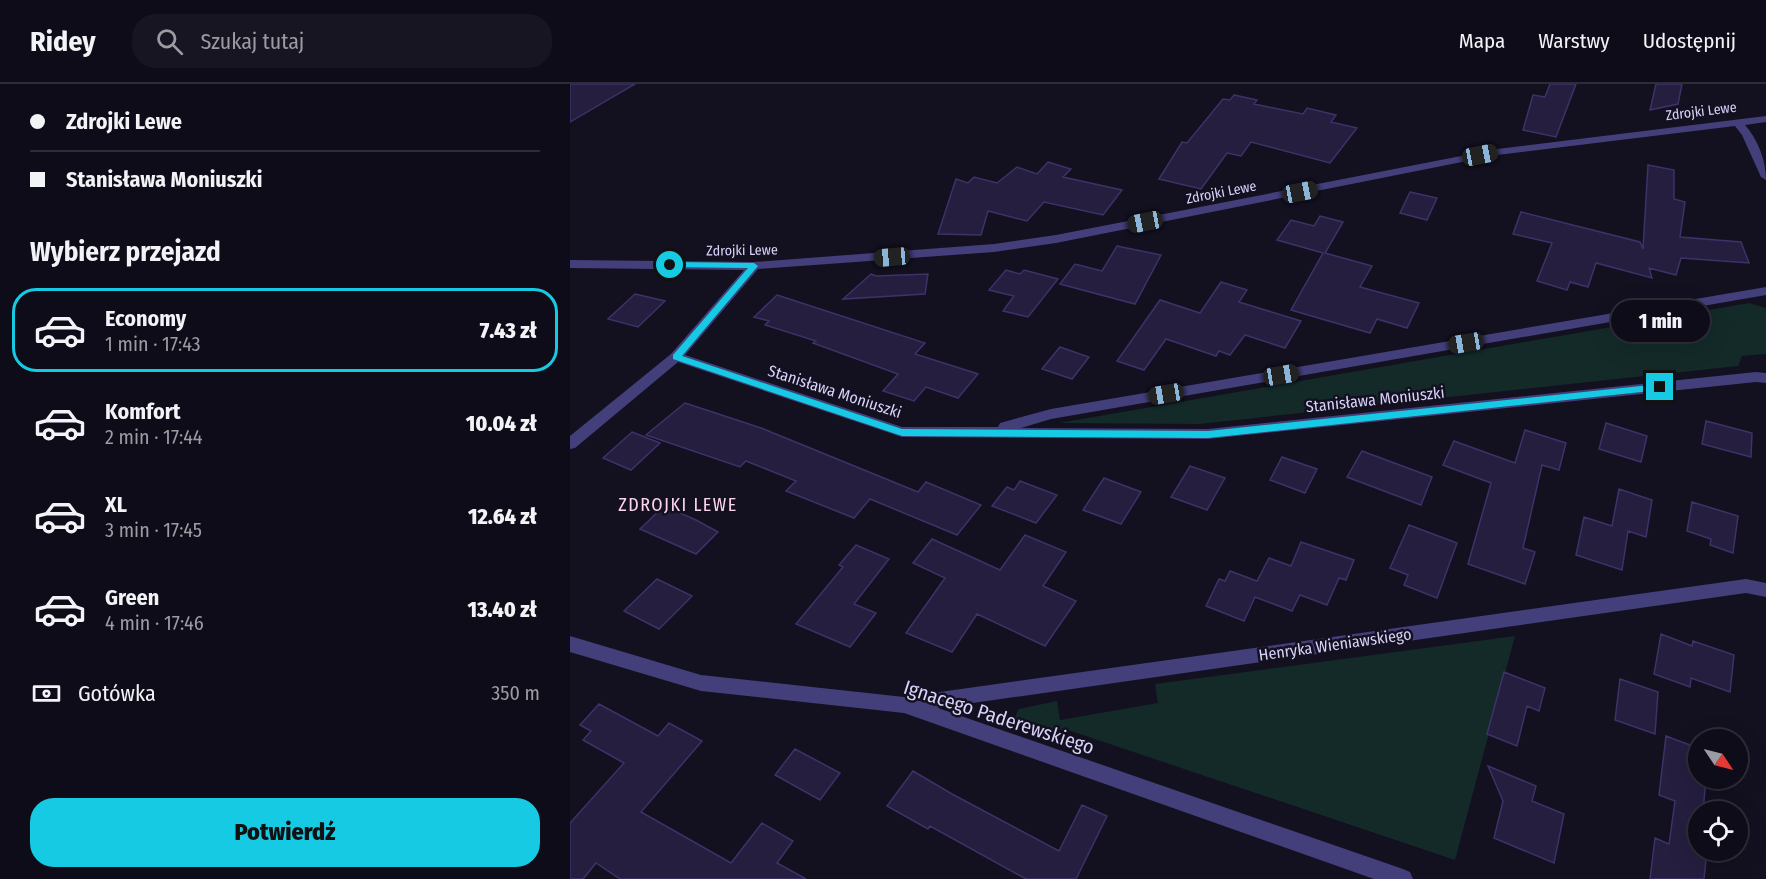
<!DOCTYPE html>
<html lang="pl">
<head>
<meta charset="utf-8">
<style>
	:root { --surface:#0e0c18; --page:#171521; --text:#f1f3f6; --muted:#9b9ba2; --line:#2e2c37; --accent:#17cae3 }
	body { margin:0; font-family:"Fira Sans Condensed",sans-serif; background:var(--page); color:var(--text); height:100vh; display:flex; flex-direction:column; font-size:22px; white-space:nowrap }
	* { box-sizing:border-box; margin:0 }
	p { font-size:20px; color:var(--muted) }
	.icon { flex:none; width:33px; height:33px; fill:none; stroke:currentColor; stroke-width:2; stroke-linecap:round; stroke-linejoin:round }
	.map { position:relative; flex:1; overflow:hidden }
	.panel { display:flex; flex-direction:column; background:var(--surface); width:570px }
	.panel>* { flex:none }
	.hud { display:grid; align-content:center; height:132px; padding:0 30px; background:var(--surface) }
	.needle { width:39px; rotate:125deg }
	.fabs { position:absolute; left:1118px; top:645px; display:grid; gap:12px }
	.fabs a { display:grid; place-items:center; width:60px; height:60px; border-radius:50%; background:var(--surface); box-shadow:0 6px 24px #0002,0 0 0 2px var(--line); font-size:30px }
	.end { position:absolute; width:27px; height:27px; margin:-14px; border:8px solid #17cae3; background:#111; box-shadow:0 0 0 3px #111 }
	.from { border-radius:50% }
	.bubble { position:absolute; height:42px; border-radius:21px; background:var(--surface); box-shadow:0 6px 24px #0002,0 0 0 2px var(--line); font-size:20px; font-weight:800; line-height:42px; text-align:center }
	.car { position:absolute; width:18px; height:36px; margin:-18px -9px; border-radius:8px; box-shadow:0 0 4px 2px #0007; background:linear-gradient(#222 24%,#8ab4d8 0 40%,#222 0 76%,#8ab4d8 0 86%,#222 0) }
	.hud b { display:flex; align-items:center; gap:21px; height:57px; font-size:22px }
	.hud b+b { border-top:2px solid var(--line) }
	.hud i { width:15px; height:15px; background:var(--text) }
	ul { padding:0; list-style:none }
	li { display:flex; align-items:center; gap:18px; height:84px; margin:0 12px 9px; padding:0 18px; border:3px solid transparent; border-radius:24px }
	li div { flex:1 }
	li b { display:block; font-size:22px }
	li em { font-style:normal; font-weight:800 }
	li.current { border-color:var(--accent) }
	li>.icon { width:54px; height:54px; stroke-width:1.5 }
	h2 { padding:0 30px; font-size:27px; line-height:72px }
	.pay { display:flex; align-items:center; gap:15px; height:66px; padding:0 30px; font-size:22px }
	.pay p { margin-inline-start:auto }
	.primary-button { display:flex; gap:12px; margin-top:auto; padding:12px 30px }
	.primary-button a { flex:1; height:69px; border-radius:24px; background:var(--accent); color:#111; font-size:24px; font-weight:800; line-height:69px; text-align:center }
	header { display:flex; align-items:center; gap:36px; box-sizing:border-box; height:84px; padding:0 30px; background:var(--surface); border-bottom:2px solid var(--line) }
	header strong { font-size:28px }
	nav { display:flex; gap:33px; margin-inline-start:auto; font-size:21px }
	.search { width:420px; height:54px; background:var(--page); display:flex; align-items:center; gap:15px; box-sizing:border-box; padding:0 21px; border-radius:24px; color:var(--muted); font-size:22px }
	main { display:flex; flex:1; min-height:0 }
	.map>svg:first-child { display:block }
	.green { fill:#132a29 }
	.building { fill:#251e3f; stroke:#3e3269; stroke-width:1.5 }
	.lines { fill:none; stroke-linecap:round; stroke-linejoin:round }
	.street { fill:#433f7b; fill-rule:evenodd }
	.route { fill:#17cae3 }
	.labels { text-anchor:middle; stroke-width:5; stroke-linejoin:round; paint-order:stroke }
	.far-street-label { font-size:14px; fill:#d9d3fa; stroke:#131020 }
	.street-label { font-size:16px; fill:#d9d3fa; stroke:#131020 }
	.neighbourhood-label { font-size:18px; letter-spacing:1.5px; fill:#fbd5ec; stroke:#131020 }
	.near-street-label { font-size:20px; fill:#d9d3fa; stroke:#131020 }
</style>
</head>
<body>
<header>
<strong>Ridey</strong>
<div class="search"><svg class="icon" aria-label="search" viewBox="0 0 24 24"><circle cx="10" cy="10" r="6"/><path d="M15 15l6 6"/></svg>Szukaj tutaj</div>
<nav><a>Mapa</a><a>Warstwy</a><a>Udostępnij</a></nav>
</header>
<main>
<section class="panel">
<div class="hud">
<b><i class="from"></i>Zdrojki Lewe</b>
<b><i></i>Stanisława Moniuszki</b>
</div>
<h2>Wybierz przejazd</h2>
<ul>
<li class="current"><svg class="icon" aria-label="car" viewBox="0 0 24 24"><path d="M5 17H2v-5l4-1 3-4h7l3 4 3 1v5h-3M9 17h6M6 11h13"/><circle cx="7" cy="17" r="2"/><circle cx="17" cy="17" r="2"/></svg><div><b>Economy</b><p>1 min · 17:43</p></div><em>7.43 zł</em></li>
<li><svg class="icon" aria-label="car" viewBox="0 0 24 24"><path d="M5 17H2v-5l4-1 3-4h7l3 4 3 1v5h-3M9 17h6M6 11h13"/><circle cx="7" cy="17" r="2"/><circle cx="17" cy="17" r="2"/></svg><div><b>Komfort</b><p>2 min · 17:44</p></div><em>10.04 zł</em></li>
<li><svg class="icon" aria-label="car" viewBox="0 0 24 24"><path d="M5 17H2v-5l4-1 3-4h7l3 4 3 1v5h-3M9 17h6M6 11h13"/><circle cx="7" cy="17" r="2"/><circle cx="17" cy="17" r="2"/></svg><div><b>XL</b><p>3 min · 17:45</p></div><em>12.64 zł</em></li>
<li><svg class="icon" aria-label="car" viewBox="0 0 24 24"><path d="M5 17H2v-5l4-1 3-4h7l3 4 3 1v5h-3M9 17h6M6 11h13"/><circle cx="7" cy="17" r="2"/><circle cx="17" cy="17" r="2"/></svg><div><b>Green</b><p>4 min · 17:46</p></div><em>13.40 zł</em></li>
</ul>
<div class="pay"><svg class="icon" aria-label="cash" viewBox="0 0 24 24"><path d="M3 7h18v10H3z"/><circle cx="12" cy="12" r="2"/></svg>Gotówka<p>350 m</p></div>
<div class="primary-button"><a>Potwierdź</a></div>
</section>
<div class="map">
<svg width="1196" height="795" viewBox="0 0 1196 795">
	<rect width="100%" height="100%" fill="#131020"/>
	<path class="green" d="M 1179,219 L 1196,224 L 1196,270 L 1172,272 L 1168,282 L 629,340 L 489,339 Z
		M 945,552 L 885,776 L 495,645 L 473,650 L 448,644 L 445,633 L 449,625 L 487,617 L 490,636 L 588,619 L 585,600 Z"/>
	<path class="building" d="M 0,0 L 65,0 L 0,38 Z
		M 980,0 L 1006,0 L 986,53 L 953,46 L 963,11 L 975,13 Z
		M 1086,0 L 1112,0 L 1108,20 L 1080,26 Z
		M 664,11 L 687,16 L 684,20 L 733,30 L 737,24 L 766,31 L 761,38 L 787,44 L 760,79 L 681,58 L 671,72 L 657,69 L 631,105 L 589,95 L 612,58 L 617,59 L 653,15 L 660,16 Z
		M 478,78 L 501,85 L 493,93 L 552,106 L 533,131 L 474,118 L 457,137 L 418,127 L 411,151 L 368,150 L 386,95 L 398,99 L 404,93 L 427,99 L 447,83 L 467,90 Z
		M 1078,81 L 1104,86 L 1104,115 L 1115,118 L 1110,153 L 1171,158 L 1179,179 L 1111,174 L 1106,191 L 1079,184 L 1082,194 L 1026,179 L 1018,203 L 1000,198 L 997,206 L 967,197 L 982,159 L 943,150 L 951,128 L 1070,158 L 1073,165 Z
		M 840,108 L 867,114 L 857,136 L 830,129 Z
		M 750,132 L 773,138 L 755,169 L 802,182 L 790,203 L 849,219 L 837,244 L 807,235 L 800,249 L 721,226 L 753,169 L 707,156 L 721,136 L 744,142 Z
		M 547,162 L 591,171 L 565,220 L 490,200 L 505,180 L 532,187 Z
		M 436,186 L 450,190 L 454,186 L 488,195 L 458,233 L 433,227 L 444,212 L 419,206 Z
		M 301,190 L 306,192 L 358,190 L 355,210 L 273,215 Z
		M 651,198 L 677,206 L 669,218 L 731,237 L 715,264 L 675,251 L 660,271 L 649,267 L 646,272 L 596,255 L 574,286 L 547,277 L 590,216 L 630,229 Z
		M 65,210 L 95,217 L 68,243 L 38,235 Z
		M 207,211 L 355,259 L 345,270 L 408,290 L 388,314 L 356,303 L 344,317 L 313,307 L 328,290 L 243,259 L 246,257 L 195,241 L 199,237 L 184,233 Z
		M 490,263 L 519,273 L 502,295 L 472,285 Z
		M 115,319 L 191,344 L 348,408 L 356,398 L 411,421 L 387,451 L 300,415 L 284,434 L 216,407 L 226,397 L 176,377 L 170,383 L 76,351 Z
		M 1136,337 L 1182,349 L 1181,373 L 1132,360 Z
		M 1036,339 L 1077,352 L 1071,378 L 1029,365 Z
		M 955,346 L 996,359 L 989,386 L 972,381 L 953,464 L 965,468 L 955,500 L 898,480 L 921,399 L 873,381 L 884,357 L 945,379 Z
		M 62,348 L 90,359 L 61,386 L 33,374 Z
		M 792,367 L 862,393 L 851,421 L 777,393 Z
		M 712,373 L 747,385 L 735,409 L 700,396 Z
		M 620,382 L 655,394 L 637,426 L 601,413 Z
		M 534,394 L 571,408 L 551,440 L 513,426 Z
		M 450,397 L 487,411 L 466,439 L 422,422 L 437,403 L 444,406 Z
		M 1049,405 L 1082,416 L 1076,453 L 1058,447 L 1052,486 L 1006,471 L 1014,433 L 1042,442 Z
		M 1122,418 L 1168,432 L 1163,469 L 1140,461 L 1141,455 L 1117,447 Z
		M 94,422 L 126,436 L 148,448 L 126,470 L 70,445 Z
		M 839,441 L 887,459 L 867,514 L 834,501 L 838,491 L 820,484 Z
		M 455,451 L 496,468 L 473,502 L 506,517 L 475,562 L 407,530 L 382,568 L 336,549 L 375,494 L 343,479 L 362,455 L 430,486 Z
		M 731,458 L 784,476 L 776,496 L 769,494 L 757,521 L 730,511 L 722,527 L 685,513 L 674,537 L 636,522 L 649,495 L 655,497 L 660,487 L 687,497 L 699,474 L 721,482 Z
		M 286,461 L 319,475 L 284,520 L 306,529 L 280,563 L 226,540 L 273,483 L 269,481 Z
		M 87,495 L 122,512 L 89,545 L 54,527 Z
		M 1091,550 L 1122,562 L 1123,557 L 1164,571 L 1160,608 L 1121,594 L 1120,603 L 1084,590 Z
		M 934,588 L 975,604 L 969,627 L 957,622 L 947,662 L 917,650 Z
		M 1050,595 L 1088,608 L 1085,650 L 1045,636 Z
		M 29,620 L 88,652 L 99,639 L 132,657 L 71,728 L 161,779 L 192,739 L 223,757 L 207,779 L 236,795 L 50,795 L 26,779 L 13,795 L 0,795 L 0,739 L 54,679 L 13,656 L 21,647 L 10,641 Z
		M 1096,652 L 1128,664 L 1128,694 L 1136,694 L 1133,728 L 1128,728 L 1128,766 L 1137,766 L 1134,795 L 1080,795 L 1085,754 L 1099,760 L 1105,717 L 1089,711 Z
		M 225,665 L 270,689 L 250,716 L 205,691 Z
		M 918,682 L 966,702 L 962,717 L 994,730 L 984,779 L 924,754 L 933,717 Z
		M 343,687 L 382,710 L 489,767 L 512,721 L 537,732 L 506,795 L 456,795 L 360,742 L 358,745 L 317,722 Z"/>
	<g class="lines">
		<path class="street" d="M 1196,32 L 1196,38 L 1175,41 C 1188,56 1196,76 1196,96 L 1191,93 L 1172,51 L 1165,42 L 927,71 L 486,159 L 424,168 L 188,185 L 115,271 L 332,343 L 428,343 L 430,339 L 481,325 L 1196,203 L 1196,211 L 481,335 L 451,344 L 638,345 L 1186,288 L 1196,289 L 1196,299 L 1186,298 L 638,355 L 332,353 L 108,278 L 5,364 L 0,365 L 0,352 L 101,270 L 174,186 L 0,184 L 0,176 L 184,178 L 424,160 L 486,151 L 927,65 Z
			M 1176,495 L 1196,499 L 1196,513 L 1176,509 L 368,624 L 833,785 L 840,788 L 843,795 L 804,795 L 334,629 L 131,607 L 0,568 L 0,552 L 131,591 L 334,613 Z"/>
	</g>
	<path class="route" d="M 100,178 L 184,179 L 188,182 L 112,272 L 332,345 L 638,347 L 1090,300 L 1095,303 L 1090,306 L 638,354 L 332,352 L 103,275 L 103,271 L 178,184 L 97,183 L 96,181 Z"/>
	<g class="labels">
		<g class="far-street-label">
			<text transform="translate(1131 27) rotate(-7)" y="5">Zdrojki Lewe</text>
			<text transform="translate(651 108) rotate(-11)" y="5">Zdrojki Lewe</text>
			<text transform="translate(172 166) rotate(-1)" y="5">Zdrojki Lewe</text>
		</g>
		<g class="street-label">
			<text transform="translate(265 307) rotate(18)" y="6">Stanisława Moniuszki</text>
			<text transform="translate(805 315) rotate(-6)" y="6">Stanisława Moniuszki</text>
			<text transform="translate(765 560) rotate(-8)" y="6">Henryka Wieniawskiego</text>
		</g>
		<g class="neighbourhood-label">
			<text x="108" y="427">ZDROJKI LEWE</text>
		</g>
		<g class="near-street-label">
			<text transform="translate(429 633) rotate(18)" y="7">Ignacego Paderewskiego</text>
		</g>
	</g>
</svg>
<div class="fabs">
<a><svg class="needle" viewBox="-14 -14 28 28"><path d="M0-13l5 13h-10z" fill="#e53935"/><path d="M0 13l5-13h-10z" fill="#9b9ba2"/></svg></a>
<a><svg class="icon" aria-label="locate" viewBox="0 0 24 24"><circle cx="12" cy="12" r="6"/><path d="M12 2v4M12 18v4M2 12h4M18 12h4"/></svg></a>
</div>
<i class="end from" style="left:100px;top:181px"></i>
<i class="end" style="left:1090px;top:303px"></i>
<div class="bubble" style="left:1041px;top:216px;width:99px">1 min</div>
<i class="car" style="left:910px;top:71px;rotate:79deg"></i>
<i class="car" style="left:730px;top:108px;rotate:79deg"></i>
<i class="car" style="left:575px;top:138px;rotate:259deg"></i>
<i class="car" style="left:322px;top:173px;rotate:265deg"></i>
<i class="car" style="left:896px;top:259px;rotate:260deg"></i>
<i class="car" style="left:711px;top:291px;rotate:80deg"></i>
<i class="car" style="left:596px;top:310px;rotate:260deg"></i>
</div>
</main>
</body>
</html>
